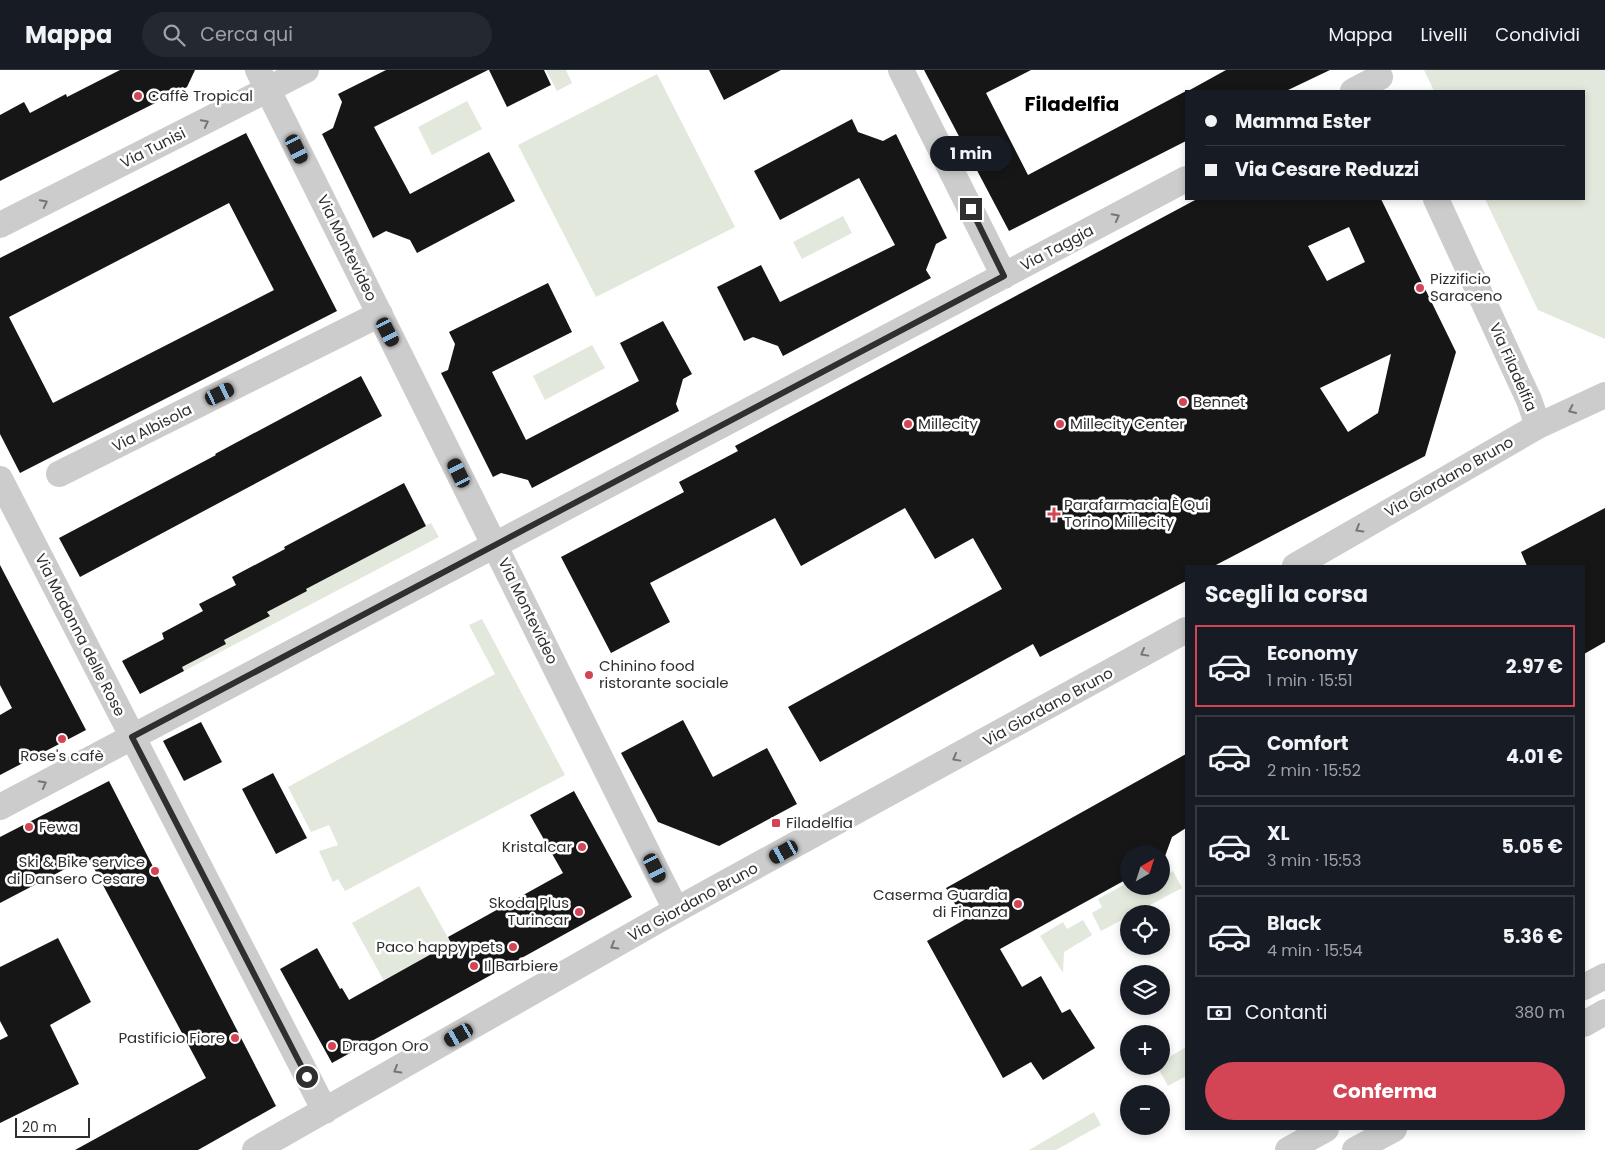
<!DOCTYPE html>
<html lang="it">
<head>
<meta charset="utf-8">
<style>
	:root { --surface:#171b24; --page:#242831; --text:#f1f3f6; --muted:#9ea1a6; --line:#363941; --accent:#d34455 }
	body { margin:0; font-family:Poppins,sans-serif; background:var(--page); color:var(--text); height:100vh; display:flex; flex-direction:column; font-size:19px; white-space:nowrap }
	* { box-sizing:border-box; margin:0 }
	p { font-size:16px; color:var(--muted) }
	.icon { flex:none; width:28px; height:28px; fill:none; stroke:currentColor; stroke-width:2; stroke-linecap:round; stroke-linejoin:round }
	.map { position:relative; flex:1; overflow:hidden }
	.details { position:absolute; left:1185px; top:495px; width:400px; height:565px; display:flex; flex-direction:column; background:var(--surface); border-radius:0px; box-shadow:0 2px 8px #0003 }
	.details>* { flex:none }
	.hud { position:absolute; left:1185px; top:20px; width:400px; height:110px; border-radius:0px; box-shadow:0 2px 8px #0003; display:grid; align-content:center; height:110px; padding:0 20px; background:var(--surface) }
	.needle { width:32px; rotate:39deg }
	.fabs { position:absolute; left:1120px; top:775px; display:grid; gap:10px }
	.fabs a { display:grid; place-items:center; width:50px; height:50px; border-radius:50%; background:var(--surface); box-shadow:0 2px 8px #0003; font-size:25px }
	.scale { position:absolute; left:15px; bottom:12px; width:75px; box-sizing:border-box; padding-left:5px; border:2px solid #2f2f2f; border-top:0; font-size:14px; line-height:18px; white-space:nowrap; color:#2f2f2f; -webkit-text-stroke:4px #fff; paint-order:stroke }
	.end { position:absolute; width:22px; height:22px; margin:-11px; border:6px solid #2f2f2f; background:#fff; box-shadow:0 0 0 2px #fff }
	.from { border-radius:50% }
	.bubble { position:absolute; height:35px; border-radius:18px; background:var(--surface); box-shadow:0 2px 8px #0003; font-size:16px; font-weight:700; line-height:35px; text-align:center }
	.car { position:absolute; width:15px; height:30px; margin:-15px -8px; border-radius:6px; box-shadow:0 0 4px 1px #0007; background:linear-gradient(#222 24%,#8ab4d8 0 40%,#222 0 76%,#8ab4d8 0 86%,#222 0) }
	.hud b { display:flex; align-items:center; gap:18px; height:48px; font-size:19px }
	.hud b+b { border-top:1px solid var(--line) }
	.hud i { width:12px; height:12px; background:var(--text) }
	ul { padding:0; list-style:none }
	li { display:flex; align-items:center; gap:15px; height:82px; margin:0 10px 8px; padding:0 10px; border:2px solid var(--line); border-radius:0px }
	li div { flex:1 }
	li b { display:block; font-size:19px }
	li em { font-style:normal; font-weight:700 }
	li.selected { border-color:var(--accent) }
	li>.icon { width:45px; height:45px; stroke-width:1.5 }
	h2 { padding:0 20px; font-size:22px; line-height:60px }
	.pay { display:flex; align-items:center; gap:12px; height:55px; padding:0 20px; font-size:19px }
	.pay p { margin-inline-start:auto }
	.action { display:flex; gap:10px; margin-top:auto; padding:10px 20px }
	.action a { flex:1; height:58px; border-radius:30px; background:var(--accent); color:#fff; font-size:20px; font-weight:700; line-height:58px; text-align:center }
	header { display:flex; align-items:center; gap:30px; box-sizing:border-box; height:70px; padding:0 25px; background:var(--surface); border-bottom:1px solid var(--line) }
	header strong { font-size:24px }
	nav { display:flex; gap:28px; margin-inline-start:auto; font-size:18px }
	.search { width:350px; height:45px; background:var(--page); display:flex; align-items:center; gap:12px; box-sizing:border-box; padding:0 18px; border-radius:28px; color:var(--muted); font-size:19px }
	.map>svg:first-child { display:block }
	.green { fill:#e3e8dc }
	.building { fill:#161616; fill-rule:evenodd }
	.lines { fill:none; stroke-linecap:round; stroke-linejoin:round }
	.minor { stroke:#ccc; stroke-width:26 }
	.oneway { stroke:#767676 }
	.route { stroke:#2f2f2f; stroke-width:6 }
	.poi-dot { fill:#d34455; stroke:#fff; stroke-width:2 }
	.labels { text-anchor:middle; stroke-width:5; stroke-linejoin:round; paint-order:stroke }
	.poi-label { font-size:15px; fill:#2f2f2f; stroke:#fff; text-anchor:start }
	.street-label { font-size:15px; fill:#2f2f2f; stroke:#fff }
	.district-label { font-size:20px; font-weight:bold; fill:#000; stroke:#fff }
</style>
</head>
<body>
<header>
<strong>Mappa</strong>
<div class="search"><svg class="icon" aria-label="search" viewBox="0 0 24 24"><circle cx="10" cy="10" r="6"/><path d="M15 15l6 6"/></svg>Cerca qui</div>
<nav><a>Mappa</a><a>Livelli</a><a>Condividi</a></nav>
</header>
<div class="map">
<svg width="1605" height="1080" viewBox="0 0 1605 1080">
	<rect width="100%" height="100%" fill="#fff"/>
	<path class="green" d="M 546,0 L 566,0 L 572,13 L 557,21 Z
		M 1424,0 L 1605,0 L 1605,269 L 1538,240 L 1485,129 L 1584,129 L 1584,21 L 1434,21 Z
		M 657,4 L 735,157 L 596,227 L 518,75 Z
		M 467,31 L 482,59 L 432,85 L 418,57 Z
		M 843,146 L 852,163 L 802,189 L 793,172 Z
		M 592,275 L 605,298 L 545,330 L 533,306 Z
		M 431,453 L 439,467 L 184,601 L 182,597 L 224,570 L 269,546 L 267,542 L 306,519 Z
		M 482,549 L 565,705 L 345,821 L 338,809 L 333,812 L 319,781 L 338,775 L 329,755 L 311,762 L 288,717 L 495,604 L 469,555 Z
		M 1162,794 L 1167,804 L 1173,801 L 1182,818 L 1133,844 L 1129,844 L 1129,846 L 1101,861 L 1092,843 L 1102,837 L 1098,829 L 1129,812 L 1129,816 L 1161,816 L 1161,795 Z
		M 419,816 L 451,873 L 384,911 L 352,853 Z
		M 1083,850 L 1092,865 L 1064,882 L 1063,903 L 1040,866 L 1063,852 L 1067,859 Z
		M 1186,977 L 1186,1006 L 1168,1016 L 1157,996 L 1161,996 L 1161,992 Z
		M 1094,1042 L 1101,1055 L 1056,1080 L 1029,1080 Z"/>
	<path class="building" d="M 120,0 L 195,0 L 187,17 L 0,111 L 0,45 L 24,32 L 30,43 L 66,24 L 67,27 Z
		M 386,0 L 488,0 L 374,57 L 410,124 L 489,82 L 515,131 L 417,183 L 410,170 L 386,161 L 373,168 L 322,64 L 333,58 L 342,32 L 338,24 Z
		M 489,0 L 544,0 L 551,15 L 507,37 Z
		M 709,0 L 781,0 L 724,30 Z
		M 924,0 L 1031,0 L 986,23 L 1028,105 L 1186,21 L 1186,71 L 1009,161 Z
		M 1226,0 L 1330,0 L 1286,21 L 1188,21 Z
		M 852,49 L 858,62 L 883,71 L 896,64 L 947,168 L 936,174 L 926,200 L 931,208 L 783,286 L 778,276 L 753,267 L 744,271 L 717,217 L 761,195 L 780,232 L 895,175 L 859,108 L 780,150 L 754,101 Z
		M 246,63 L 337,241 L 20,403 L 0,364 L 0,188 ZM 229,133 L 274,220 L 53,333 L 9,247 Z
		M 1197,129 L 1381,129 L 1456,282 L 1425,386 L 1214,496 L 1186,496 L 1186,511 L 1040,587 L 1033,574 L 820,692 L 788,637 L 1002,519 L 973,468 L 935,489 L 905,438 L 801,496 L 775,448 L 650,513 L 670,552 L 611,583 L 561,487 L 684,422 L 679,412 L 738,381 L 735,376 ZM 1349,157 L 1365,192 L 1327,211 L 1308,176 ZM 1391,284 L 1378,343 L 1348,362 L 1320,318 Z
		M 548,213 L 572,262 L 492,302 L 526,370 L 639,311 L 620,273 L 663,251 L 692,304 L 683,309 L 676,334 L 679,341 L 532,418 L 528,410 L 501,403 L 493,407 L 441,303 L 448,300 L 455,274 L 449,262 Z
		M 361,306 L 382,346 L 80,507 L 59,468 L 216,385 L 215,384 Z
		M 404,413 L 426,456 L 306,519 L 307,521 L 267,542 L 270,546 L 224,570 L 226,574 L 182,597 L 184,601 L 140,624 L 122,591 L 164,569 L 162,563 L 203,541 L 199,534 L 236,515 L 232,507 L 285,479 L 284,477 Z
		M 1605,438 L 1605,572 L 1584,584 L 1584,496 L 1527,496 L 1521,482 Z
		M 0,495 L 86,660 L 0,705 L 0,645 L 12,638 L 0,615 Z
		M 683,650 L 713,707 L 767,678 L 797,734 L 719,776 L 658,752 L 621,683 Z
		M 201,652 L 222,692 L 184,711 L 163,671 Z
		M 1186,684 L 1186,758 L 1172,767 L 1164,789 L 1161,790 L 1161,784 L 1129,784 L 1129,808 L 1000,879 L 1022,917 L 1041,906 L 1062,943 L 1070,939 L 1095,978 L 1043,1010 L 1031,992 L 1003,1008 L 927,871 L 964,850 L 946,818 Z
		M 273,703 L 307,768 L 276,784 L 242,719 Z
		M 109,711 L 276,1036 L 198,1080 L 75,1080 L 206,1008 L 88,787 L 0,833 L 0,767 Z
		M 574,721 L 632,827 L 332,993 L 280,899 L 317,878 L 340,919 L 342,918 L 349,930 L 451,873 L 448,867 L 563,803 L 530,745 Z
		M 58,868 L 91,932 L 50,955 L 79,1014 L 0,1053 L 0,970 L 8,966 L 0,951 L 0,897 Z"/>
	<g class="lines">
		<path class="minor" d="M 258,0 L 676,840
			M 901,0 L 1004,206
			M 1353,21 L 1380,7
			M 1436,129 L 1529,330 L 1538,356
			M 0,155 L 306,0
			M 59,404 L 380,244
			M 0,409 L 325,1041
			M 1295,496 L 1538,356 L 1605,325
			M 0,737 L 1186,109
			M 1584,917 L 1605,906
			M 1584,954 L 1605,942
			M 255,1080 L 676,840 L 1186,560
			M 1288,1080 L 1326,1059
			M 1355,1080 L 1394,1059"/>
	</g>
	<defs><path id="oneway-chevron" d="M-2-3.5L2.5 0L-2 3.5" fill="none" stroke-width="1.6" stroke-linecap="round" stroke-linejoin="round" transform="scale(1.25)"/></defs>
	<g class="oneway">
		<use href="#oneway-chevron" transform="translate(205 53) rotate(-27)"/>
		<use href="#oneway-chevron" transform="translate(44 133) rotate(-27)"/>
		<use href="#oneway-chevron" transform="translate(1116 147) rotate(-28)"/>
		<use href="#oneway-chevron" transform="translate(1572 340) rotate(155)"/>
		<use href="#oneway-chevron" transform="translate(1359 459) rotate(150)"/>
		<use href="#oneway-chevron" transform="translate(1144 583) rotate(151)"/>
		<use href="#oneway-chevron" transform="translate(956 688) rotate(151)"/>
		<use href="#oneway-chevron" transform="translate(43 714) rotate(-28)"/>
		<use href="#oneway-chevron" transform="translate(614 876) rotate(150)"/>
		<use href="#oneway-chevron" transform="translate(397 1000) rotate(150)"/>
	</g>
	<g class="lines">
		<path class="route" d="M 307,1007 L 132,667 L 1004,206 L 971,139"/>
	</g>
	<g class="poi-dot">
		<circle cx="138" cy="26" r="5"/>
		<circle cx="1420" cy="218" r="5"/>
		<circle cx="1183" cy="332" r="5"/>
		<circle cx="908" cy="354" r="5"/>
		<circle cx="1060" cy="354" r="5"/>
		<path d="M1051.5 436.5h5v5h5v5h-5v5h-5v-5h-5v-5h5z"/>
		<circle cx="589" cy="605" r="5"/>
		<circle cx="62" cy="669" r="5"/>
		<rect x="771" y="748" width="10" height="10" rx="2.5"/>
		<circle cx="29" cy="757" r="5"/>
		<circle cx="582" cy="777" r="5"/>
		<circle cx="155" cy="801" r="5"/>
		<circle cx="1018" cy="834" r="5"/>
		<circle cx="579" cy="842" r="5"/>
		<circle cx="513" cy="877" r="5"/>
		<circle cx="474" cy="896" r="5"/>
		<circle cx="235" cy="968" r="5"/>
		<circle cx="332" cy="976" r="5"/>
	</g>
	<g class="labels">
		<g class="poi-label">
			<text x="148" y="31">Caffè Tropical</text>
			<text x="1430" y="214">Pizzificio<tspan x="1430" dy="17">Saraceno</tspan></text>
			<text x="1193" y="337">Bennet</text>
			<text x="918" y="359">Millecity</text>
			<text x="1070" y="359">Millecity Center</text>
			<text x="1064" y="440">Parafarmacia È Qui<tspan x="1064" dy="17">Torino Millecity</tspan></text>
			<text x="599" y="601">Chinino food<tspan x="599" dy="17">ristorante sociale</tspan></text>
			<text x="62" y="691" text-anchor="middle">Rose's cafè</text>
			<text x="786" y="758">Filadelfia</text>
			<text x="39" y="762">Fewa</text>
			<text x="572" y="782" text-anchor="end">Kristalcar</text>
			<text x="145" y="797" text-anchor="end">Ski &amp; Bike service<tspan x="145" dy="17">di Dansero Cesare</tspan></text>
			<text x="1008" y="830" text-anchor="end">Caserma Guardia<tspan x="1008" dy="17">di Finanza</tspan></text>
			<text x="569" y="838" text-anchor="end">Skoda Plus<tspan x="569" dy="17">Turincar</tspan></text>
			<text x="503" y="882" text-anchor="end">Paco happy pets</text>
			<text x="484" y="901">Il Barbiere</text>
			<text x="225" y="973" text-anchor="end">Pastificio Fiore</text>
			<text x="342" y="981">Dragon Oro</text>
		</g>
		<g class="street-label">
			<text transform="translate(153 78) rotate(-27)" y="5">Via Tunisi</text>
			<text transform="translate(347 178) rotate(64)" y="5">Via Montevideo</text>
			<text transform="translate(1057 178) rotate(-28)" y="5">Via Taggia</text>
			<text transform="translate(1513 297) rotate(66)" y="5">Via Filadelfia</text>
			<text transform="translate(152 358) rotate(-27)" y="5">Via Albisola</text>
			<text transform="translate(1449 407) rotate(-30)" y="5">Via Giordano Bruno</text>
			<text transform="translate(528 541) rotate(64)" y="5">Via Montevideo</text>
			<text transform="translate(80 565) rotate(63)" y="5">Via Madonna delle Rose</text>
			<text transform="translate(1048 637) rotate(-29)" y="5">Via Giordano Bruno</text>
			<text transform="translate(693 832) rotate(-29)" y="5">Via Giordano Bruno</text>
		</g>
		<g class="district-label">
			<text x="1072" y="41">Filadelfia</text>
		</g>
	</g>
</svg>
<div class="fabs">
<a><svg class="needle" viewBox="-14 -14 28 28"><path d="M0-13l5 13h-10z" fill="#e53935"/><path d="M0 13l5-13h-10z" fill="#9ea1a6"/></svg></a>
<a><svg class="icon" aria-label="locate" viewBox="0 0 24 24"><circle cx="12" cy="12" r="6"/><path d="M12 2v4M12 18v4M2 12h4M18 12h4"/></svg></a>
<a><svg class="icon" aria-label="layers" viewBox="0 0 24 24"><path d="M12 4l9 5-9 5-9-5zM3 14l9 5 9-5"/></svg></a>
<a>+</a>
<a>−</a>
</div>
<div class="scale">20 m</div>
<i class="end from" style="left:307px;top:1007px"></i>
<i class="end" style="left:971px;top:139px"></i>
<div class="bubble" style="left:930px;top:66px;width:82px">1 min</div>
<i class="car" style="left:297px;top:79px;rotate:154deg"></i>
<i class="car" style="left:388px;top:262px;rotate:153deg"></i>
<i class="car" style="left:220px;top:324px;rotate:64deg"></i>
<i class="car" style="left:459px;top:403px;rotate:334deg"></i>
<i class="car" style="left:784px;top:782px;rotate:241deg"></i>
<i class="car" style="left:655px;top:798px;rotate:154deg"></i>
<i class="car" style="left:459px;top:965px;rotate:240deg"></i>
<div class="hud">
<b><i class="from"></i>Mamma Ester</b>
<b><i></i>Via Cesare Reduzzi</b>
</div>
<section class="details">
<h2>Scegli la corsa</h2>
<ul>
<li class="selected"><svg class="icon" aria-label="car" viewBox="0 0 24 24"><path d="M5 17H2v-5l4-1 3-4h7l3 4 3 1v5h-3M9 17h6M6 11h13"/><circle cx="7" cy="17" r="2"/><circle cx="17" cy="17" r="2"/></svg><div><b>Economy</b><p>1 min · 15:51</p></div><em>2.97 €</em></li>
<li><svg class="icon" aria-label="car" viewBox="0 0 24 24"><path d="M5 17H2v-5l4-1 3-4h7l3 4 3 1v5h-3M9 17h6M6 11h13"/><circle cx="7" cy="17" r="2"/><circle cx="17" cy="17" r="2"/></svg><div><b>Comfort</b><p>2 min · 15:52</p></div><em>4.01 €</em></li>
<li><svg class="icon" aria-label="car" viewBox="0 0 24 24"><path d="M5 17H2v-5l4-1 3-4h7l3 4 3 1v5h-3M9 17h6M6 11h13"/><circle cx="7" cy="17" r="2"/><circle cx="17" cy="17" r="2"/></svg><div><b>XL</b><p>3 min · 15:53</p></div><em>5.05 €</em></li>
<li><svg class="icon" aria-label="car" viewBox="0 0 24 24"><path d="M5 17H2v-5l4-1 3-4h7l3 4 3 1v5h-3M9 17h6M6 11h13"/><circle cx="7" cy="17" r="2"/><circle cx="17" cy="17" r="2"/></svg><div><b>Black</b><p>4 min · 15:54</p></div><em>5.36 €</em></li>
</ul>
<div class="pay"><svg class="icon" aria-label="cash" viewBox="0 0 24 24"><path d="M3 7h18v10H3z"/><circle cx="12" cy="12" r="2"/></svg>Contanti<p>380 m</p></div>
<div class="action"><a>Conferma</a></div>
</section>
</div>
</body>
</html>
